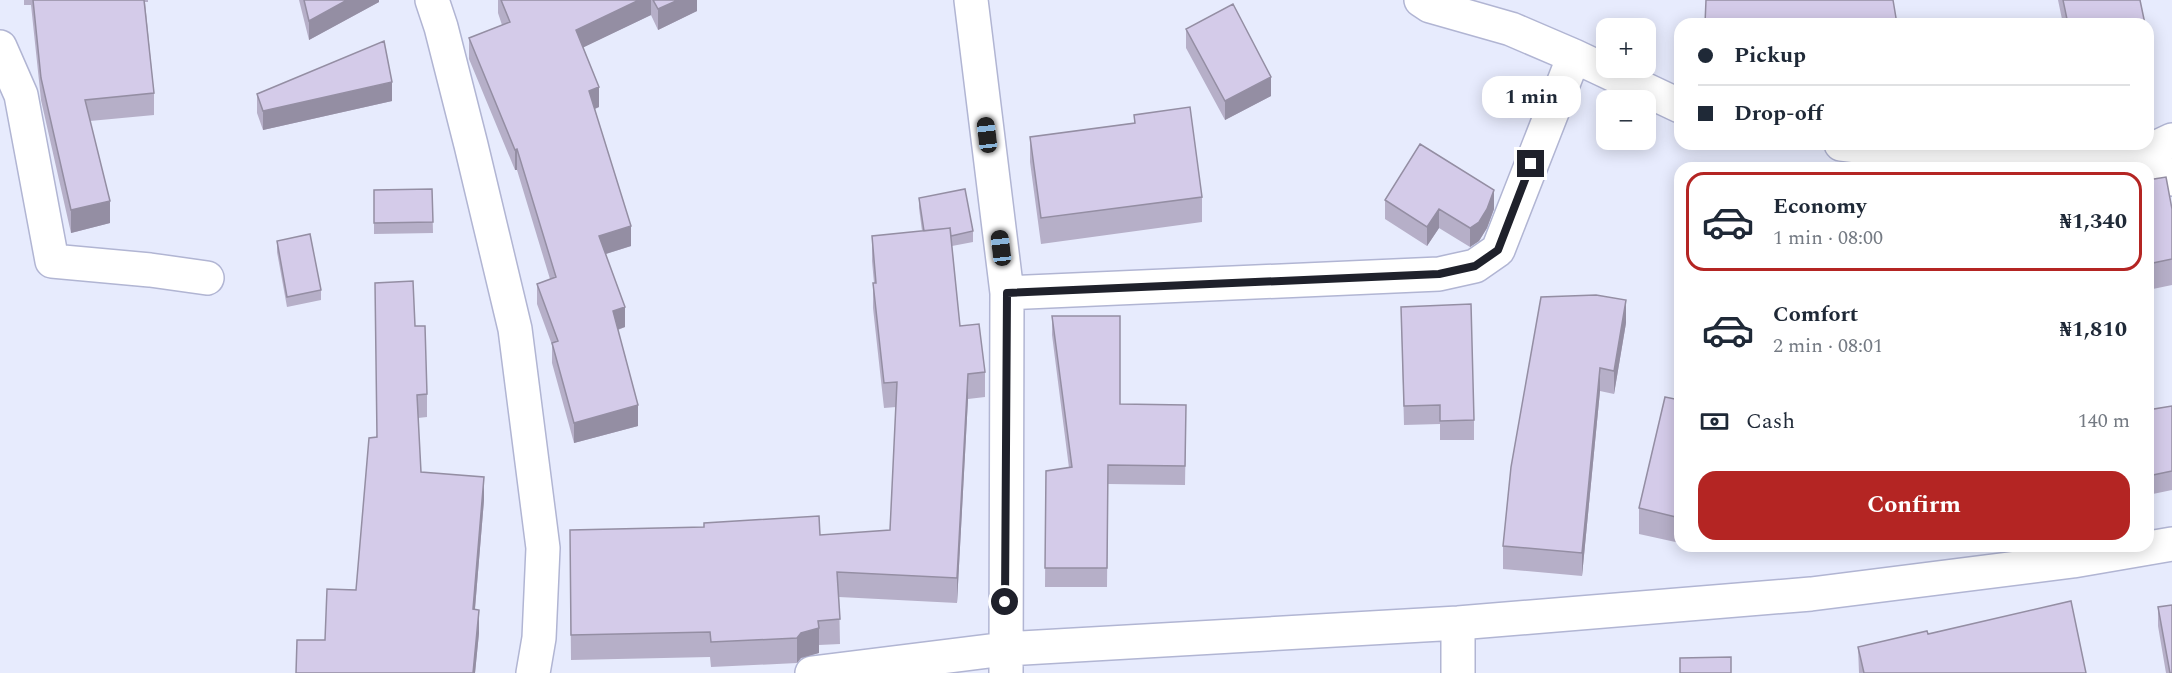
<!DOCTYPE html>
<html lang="en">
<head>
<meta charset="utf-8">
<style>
	:root { --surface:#fff; --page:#f6f6f7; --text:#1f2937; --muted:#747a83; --line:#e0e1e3; --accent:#b42523 }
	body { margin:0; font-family:Spectral,serif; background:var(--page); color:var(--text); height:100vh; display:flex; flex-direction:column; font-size:22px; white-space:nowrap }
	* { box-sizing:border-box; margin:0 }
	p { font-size:20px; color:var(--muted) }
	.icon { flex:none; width:33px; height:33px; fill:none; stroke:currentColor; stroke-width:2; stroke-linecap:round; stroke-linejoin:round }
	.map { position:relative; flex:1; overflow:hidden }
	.details { position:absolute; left:1674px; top:162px; width:480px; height:390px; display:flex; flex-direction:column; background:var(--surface); border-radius:18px; box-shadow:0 3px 15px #0003 }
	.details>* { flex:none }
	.top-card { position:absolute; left:1674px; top:18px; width:480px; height:132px; border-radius:18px; box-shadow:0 3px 15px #0003; display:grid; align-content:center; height:132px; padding:0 24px; background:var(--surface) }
	.tools { position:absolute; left:1596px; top:18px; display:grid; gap:12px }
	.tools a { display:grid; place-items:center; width:60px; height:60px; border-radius:12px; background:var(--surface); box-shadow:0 3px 15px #0003; font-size:30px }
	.end { position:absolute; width:27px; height:27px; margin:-14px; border:8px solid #1f212b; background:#fff; box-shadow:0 0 0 3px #fff }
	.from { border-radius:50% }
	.bubble { position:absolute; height:42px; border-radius:18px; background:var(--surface); box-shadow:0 3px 15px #0003; font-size:20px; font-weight:700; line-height:42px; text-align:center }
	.car { position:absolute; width:18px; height:36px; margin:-18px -9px; border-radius:8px; box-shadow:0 0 4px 2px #0007; background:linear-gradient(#222 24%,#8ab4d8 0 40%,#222 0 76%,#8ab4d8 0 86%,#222 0) }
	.top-card b { display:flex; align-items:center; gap:21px; height:57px; font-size:22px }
	.top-card b+b { border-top:2px solid var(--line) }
	.top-card i { width:15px; height:15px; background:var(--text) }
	ul { padding:10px 0 0; list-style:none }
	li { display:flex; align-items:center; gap:18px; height:99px; margin:0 12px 9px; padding:0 12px; border:3px solid transparent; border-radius:18px }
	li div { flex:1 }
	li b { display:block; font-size:22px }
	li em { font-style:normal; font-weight:700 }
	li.active { border-color:var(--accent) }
	li>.icon { width:54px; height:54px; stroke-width:1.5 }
	.pay { display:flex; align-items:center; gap:15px; height:66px; padding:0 24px; font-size:22px }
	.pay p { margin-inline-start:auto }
	.action { display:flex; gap:12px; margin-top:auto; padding:12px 24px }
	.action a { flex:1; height:69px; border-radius:18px; background:var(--accent); color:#fff; font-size:24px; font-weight:700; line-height:69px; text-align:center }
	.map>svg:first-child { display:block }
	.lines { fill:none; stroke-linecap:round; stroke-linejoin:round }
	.minor-casing { stroke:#b1b5d3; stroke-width:36 }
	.minor { stroke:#fff; stroke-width:33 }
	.wall { fill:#b6afc8 }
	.shaded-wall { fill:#948ea3 }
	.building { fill:#d4cbe9; stroke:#948ea3; stroke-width:1.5 }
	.route { stroke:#1f212b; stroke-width:8 }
</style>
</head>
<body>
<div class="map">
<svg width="2172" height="673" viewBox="0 0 2172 673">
	<rect width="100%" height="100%" fill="#e7ebfd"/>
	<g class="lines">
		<g class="minor-casing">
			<path id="minor" d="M 432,0 L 441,27 L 471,145 L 515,329 L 543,548 L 539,638 L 533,673
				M 971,0 L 1007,293 L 1006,673
				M 1421,0 L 1430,6 L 1511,29 L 1574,56 L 1680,106
				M 0,47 L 21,95 L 52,261 L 150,270 L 207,278
				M 1841,144 L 1916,153 L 1972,163 L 2078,164 L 2136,162 L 2163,171 L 2172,179
				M 2123,163 L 2172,140
				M 1007,293 L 1439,274 L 1475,266 L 1498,250 L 1574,56
				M 1458,623 L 1458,673
				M 812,673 L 1005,649 L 1458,623 L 1811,594 L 2073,561 L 2172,544"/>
		</g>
		<use href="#minor" class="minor"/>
	</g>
	<path class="wall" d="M 24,0 L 148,0 L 148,2 L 145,2 L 154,93 L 154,115 L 90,121 L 110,223 L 71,233 L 41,100 L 31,5 L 24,5 Z
		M 299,0 L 379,0 L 379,2 L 309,40 Z
		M 498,0 L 697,0 L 697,11 L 658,30 L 651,15 L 583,47 L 599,107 L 595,109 L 631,246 L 606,254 L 625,327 L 618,330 L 638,426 L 574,443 L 552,363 L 552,345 L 537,304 L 537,284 L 550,279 L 517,170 L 515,170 L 469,59 L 469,38 L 502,25 L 498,13 Z
		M 2058,0 L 2140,0 L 2145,24 L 2063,24 Z
		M 1186,29 L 1271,96 L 1225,120 L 1186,48 Z
		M 257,94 L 392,101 L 263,130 L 257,113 Z
		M 1134,115 L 1202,197 L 1202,222 L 1041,244 L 1030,162 L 1030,137 L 1134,123 Z
		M 2148,180 L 2172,209 L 2172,285 L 2148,290 Z
		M 432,189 L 433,233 L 374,234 L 374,190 Z
		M 919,198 L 973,231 L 973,242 L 952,246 L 960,326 L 985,372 L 985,397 L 968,399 L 957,603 L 839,597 L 840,644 L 819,645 L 819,653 L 801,658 L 797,663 L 711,667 L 710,657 L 571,660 L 570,555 L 890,530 L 896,407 L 884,408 L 873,308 L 873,283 L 874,283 L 872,261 L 872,236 L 922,231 L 919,208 Z
		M 1385,200 L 1494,209 L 1487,228 L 1479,241 L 1470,247 L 1439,228 L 1427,246 L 1385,219 Z
		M 277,241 L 321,290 L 321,300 L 287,307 L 277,252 Z
		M 1401,307 L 1474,420 L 1474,440 L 1440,440 L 1440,424 L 1404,425 Z
		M 1052,316 L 1120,404 L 1186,424 L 1185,485 L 1108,484 L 1107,587 L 1045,587 L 1046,471 L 1069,468 L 1052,335 Z
		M 1626,323 L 1614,394 L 1600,391 L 1582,576 L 1503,569 L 1503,546 L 1511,467 Z
		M 415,326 L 427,394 L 427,417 L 418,418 L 421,472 L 484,500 L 475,609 L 479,633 L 475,673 L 296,673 L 325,640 L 356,590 L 376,437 Z
		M 1680,400 L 1680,543 L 1639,534 L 1639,508 Z
		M 2172,406 L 2172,490 L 2148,495 L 2148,410 Z
		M 1691,546 L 1718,546 L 1716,552 Z
		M 1796,546 L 1824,546 L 1797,550 Z
		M 2158,607 L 2172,673 L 2166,673 L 2158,626 Z
		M 1928,634 L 2086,673 L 1859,673 L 1858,647 Z"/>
	<path class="shaded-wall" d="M 347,0 L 379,0 L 379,2 L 309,40 L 309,21 Z
		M 639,0 L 651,0 L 651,15 L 576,51 L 576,30 Z
		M 678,0 L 697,0 L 697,11 L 658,30 L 658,9 Z
		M 1271,77 L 1271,96 L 1225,120 L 1225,101 Z
		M 392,82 L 392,101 L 263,130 L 263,111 Z
		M 599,87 L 599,107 L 589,111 L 589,91 Z
		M 517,149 L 517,170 L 515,170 L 515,150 Z
		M 1494,190 L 1494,209 L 1487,228 L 1479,241 L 1470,247 L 1470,228 Z
		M 110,201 L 110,223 L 71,233 L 71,210 Z
		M 1439,209 L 1439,228 L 1427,246 L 1427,227 Z
		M 631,226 L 631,246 L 599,256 L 599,236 Z
		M 1626,300 L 1626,323 L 1614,394 L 1614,371 Z
		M 625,307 L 625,327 L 613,331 L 613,311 Z
		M 1600,368 L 1600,391 L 1582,576 L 1582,553 Z
		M 968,374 L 968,399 L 957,603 L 957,578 Z
		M 638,405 L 638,426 L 574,443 L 574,423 Z
		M 484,477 L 484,500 L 473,632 L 473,609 Z
		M 479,610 L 479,633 L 475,673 L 473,673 Z
		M 819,628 L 819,653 L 801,658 L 797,663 L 797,638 L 801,633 Z"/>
	<path class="building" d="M 33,0 L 144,0 L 154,93 L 85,100 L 110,201 L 71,210 L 41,78 Z
		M 304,0 L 347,0 L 309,21 Z
		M 501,0 L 639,0 L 576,30 L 599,87 L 589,91 L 631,226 L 599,236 L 625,307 L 613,311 L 638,405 L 574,423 L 552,343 L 558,341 L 537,284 L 556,277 L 517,149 L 515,150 L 469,38 L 510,22 Z
		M 653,0 L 678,0 L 658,9 Z
		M 1706,0 L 1893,0 L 1897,24 L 1705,24 Z
		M 2063,0 L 2140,0 L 2145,24 L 2068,24 Z
		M 1233,4 L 1271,77 L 1225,101 L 1186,29 Z
		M 384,41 L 392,82 L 263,111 L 257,94 Z
		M 1190,107 L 1202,197 L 1041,218 L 1030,137 L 1135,123 L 1134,115 Z
		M 1420,144 L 1494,190 L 1487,209 L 1479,222 L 1470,228 L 1439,209 L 1427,227 L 1385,200 Z
		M 2166,177 L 2172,209 L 2172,259 L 2148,264 L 2148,180 Z
		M 432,189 L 433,222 L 374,223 L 374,190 Z
		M 965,189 L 973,231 L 951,236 L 950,228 L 924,231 L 919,198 Z
		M 950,228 L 960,326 L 979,324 L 985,372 L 968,374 L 957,578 L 837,572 L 840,619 L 818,621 L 819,628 L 801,633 L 797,638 L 711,642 L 710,632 L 571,635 L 570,530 L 704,527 L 704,523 L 819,516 L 820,535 L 890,530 L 897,382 L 884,383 L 873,283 L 876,283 L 872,236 Z
		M 310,234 L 321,290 L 287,297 L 277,241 Z
		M 413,281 L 415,326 L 425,326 L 427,394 L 417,395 L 421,472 L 484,477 L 473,609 L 479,610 L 473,673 L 296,673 L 297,640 L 325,640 L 327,589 L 356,590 L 369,438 L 377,437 L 375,283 Z
		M 1596,295 L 1626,300 L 1614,371 L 1600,368 L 1582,553 L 1503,546 L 1511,467 L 1541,297 Z
		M 1471,304 L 1474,420 L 1440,421 L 1440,405 L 1404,406 L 1401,307 Z
		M 1052,316 L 1120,316 L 1120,404 L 1186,405 L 1185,466 L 1108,465 L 1107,568 L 1045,568 L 1046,471 L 1072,467 Z
		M 1665,397 L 1680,400 L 1680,518 L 1639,508 Z
		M 2172,406 L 2172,471 L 2148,476 L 2148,410 Z
		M 2071,601 L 2086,673 L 1864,673 L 1858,647 L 1927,631 L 1928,634 Z
		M 2172,605 L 2172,673 L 2170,673 L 2158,607 Z
		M 1731,657 L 1731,673 L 1680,673 L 1680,658 Z"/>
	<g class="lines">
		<path class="route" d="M 1005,602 L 1007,293 L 1439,274 L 1475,266 L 1498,250 L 1531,164"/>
	</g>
</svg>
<div class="tools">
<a>+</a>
<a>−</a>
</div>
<i class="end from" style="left:1005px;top:602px"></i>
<i class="end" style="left:1531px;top:164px"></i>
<div class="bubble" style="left:1482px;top:76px;width:99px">1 min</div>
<i class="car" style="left:987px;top:135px;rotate:353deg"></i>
<i class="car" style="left:1001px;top:248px;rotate:353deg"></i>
<div class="top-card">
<b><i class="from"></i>Pickup</b>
<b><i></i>Drop-off</b>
</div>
<section class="details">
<ul>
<li class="active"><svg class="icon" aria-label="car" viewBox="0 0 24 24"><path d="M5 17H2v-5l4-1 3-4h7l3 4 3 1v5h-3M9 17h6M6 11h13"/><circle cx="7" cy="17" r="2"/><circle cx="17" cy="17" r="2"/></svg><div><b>Economy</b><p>1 min · 08:00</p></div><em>₦1,340</em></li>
<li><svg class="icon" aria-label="car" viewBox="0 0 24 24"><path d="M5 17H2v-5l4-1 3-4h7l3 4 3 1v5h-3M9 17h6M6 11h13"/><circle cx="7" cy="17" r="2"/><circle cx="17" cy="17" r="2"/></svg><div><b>Comfort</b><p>2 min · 08:01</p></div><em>₦1,810</em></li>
</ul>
<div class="pay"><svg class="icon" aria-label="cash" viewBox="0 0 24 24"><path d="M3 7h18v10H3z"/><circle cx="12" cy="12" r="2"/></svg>Cash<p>140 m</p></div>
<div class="action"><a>Confirm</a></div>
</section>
</div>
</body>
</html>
